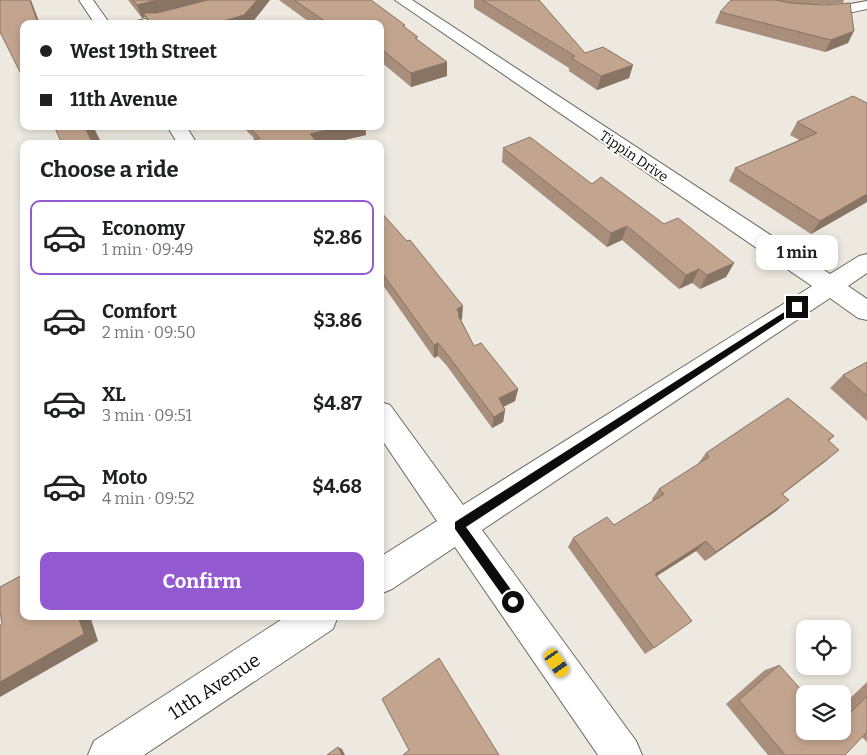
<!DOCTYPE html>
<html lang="en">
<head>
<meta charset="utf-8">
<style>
	:root { --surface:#fff; --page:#f6f6f6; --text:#202124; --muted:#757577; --line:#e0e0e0; --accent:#9259d0 }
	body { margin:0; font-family:Bitter,serif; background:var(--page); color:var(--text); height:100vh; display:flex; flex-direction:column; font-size:19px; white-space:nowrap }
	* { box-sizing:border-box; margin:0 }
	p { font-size:16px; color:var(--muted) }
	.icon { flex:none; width:28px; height:28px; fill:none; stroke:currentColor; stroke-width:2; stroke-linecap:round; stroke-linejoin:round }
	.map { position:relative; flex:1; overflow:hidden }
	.details { position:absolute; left:20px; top:140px; width:364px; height:480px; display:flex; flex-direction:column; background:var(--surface); border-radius:10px; box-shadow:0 2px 8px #0003 }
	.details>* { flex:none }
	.banner { position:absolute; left:20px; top:20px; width:364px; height:110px; border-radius:10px; box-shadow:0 2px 8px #0003; display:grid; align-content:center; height:110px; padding:0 20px; background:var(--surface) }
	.controls { position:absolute; left:796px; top:620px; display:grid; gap:10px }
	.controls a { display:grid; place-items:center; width:55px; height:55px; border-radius:10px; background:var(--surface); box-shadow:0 2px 8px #0003; font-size:25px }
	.end { position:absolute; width:22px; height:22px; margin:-11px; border:6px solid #0d0c0a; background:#fff; box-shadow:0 0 0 2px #fff }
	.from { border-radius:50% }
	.bubble { position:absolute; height:35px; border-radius:10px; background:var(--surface); box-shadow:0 2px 8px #0003; font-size:16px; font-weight:700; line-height:35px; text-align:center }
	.car { position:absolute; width:15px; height:30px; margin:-15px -8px; border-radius:6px; box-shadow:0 0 4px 1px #0007; background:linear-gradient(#f5c518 24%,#345 0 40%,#f5c518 0 76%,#345 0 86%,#f5c518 0) }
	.banner b { display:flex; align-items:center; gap:18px; height:48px; font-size:19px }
	.banner b+b { border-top:1px solid var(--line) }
	.banner i { width:12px; height:12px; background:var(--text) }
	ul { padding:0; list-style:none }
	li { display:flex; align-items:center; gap:15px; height:75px; margin:0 10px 8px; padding:0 10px; border:2px solid transparent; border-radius:10px }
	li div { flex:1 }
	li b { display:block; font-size:19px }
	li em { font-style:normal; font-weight:700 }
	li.current { border-color:var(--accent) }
	li>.icon { width:45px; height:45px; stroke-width:1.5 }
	h2 { padding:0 20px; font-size:22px; line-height:60px }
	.action { display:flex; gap:10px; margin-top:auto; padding:10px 20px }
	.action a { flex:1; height:58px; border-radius:10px; background:var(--accent); color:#fff; font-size:20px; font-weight:700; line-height:58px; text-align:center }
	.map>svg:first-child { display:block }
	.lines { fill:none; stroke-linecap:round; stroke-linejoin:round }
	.minor-casing { stroke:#6c6962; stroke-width:2 }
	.minor { fill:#fff; fill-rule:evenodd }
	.wall { fill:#a88e7b }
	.shaded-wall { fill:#887464 }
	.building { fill:#c3a58f; stroke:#887464 }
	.route { fill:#0d0c0a }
	.labels { text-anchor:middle; stroke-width:4; stroke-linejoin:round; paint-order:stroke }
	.far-street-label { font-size:14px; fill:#0d0c0a; stroke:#fff }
	.near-street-label { font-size:19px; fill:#0d0c0a; stroke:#fff }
</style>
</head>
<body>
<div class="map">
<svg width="867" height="755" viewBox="0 0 867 755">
	<rect width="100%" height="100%" fill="#ede9e1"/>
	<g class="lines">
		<g class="minor-casing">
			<path id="minor" d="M 79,0 L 93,0 L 110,24 L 95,24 Z
				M 220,0 L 244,0 L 242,3 L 161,24 L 135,24 L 137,21 Z
				M 395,0 L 412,0 L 830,274 L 859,256 L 867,254 L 867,273 L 848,286 L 867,299 L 867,320 L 858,318 L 830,298 L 482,530 L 636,741 L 642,755 L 598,755 L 455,547 L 392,589 L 380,594 L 380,557 L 437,521 L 380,437 L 380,402 L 390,405 L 463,505 L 812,286 Z
				M 734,0 C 758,0 780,5 804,7 C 826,8 846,5 867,1 L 867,9 C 822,20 780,14 736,3 Z
				M 167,126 L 186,126 L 197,144 L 178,144 Z
				M 287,616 L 338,616 L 333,629 L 144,755 L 88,755 L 94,741 Z"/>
		</g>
		<use href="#minor" class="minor"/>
	</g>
	<path class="wall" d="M 128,0 L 270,0 L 251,24 L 147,24 L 145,17 L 142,18 Z
		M 279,0 L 371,0 L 405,27 L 418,40 L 447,62 L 447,76 L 411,87 L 380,61 L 380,24 L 312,24 Z
		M 474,0 L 539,0 L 585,53 L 633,65 L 629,78 L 597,90 L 569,71 L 569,68 L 474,8 Z
		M 731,0 L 844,0 L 843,3 L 815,5 L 848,43 L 825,52 L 715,23 L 720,12 Z
		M 867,103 L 867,202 L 811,234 L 729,181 L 735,168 L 799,140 L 790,135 L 797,122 Z
		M 242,126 L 365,126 L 366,135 L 327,144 L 249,144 L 249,142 L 254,140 L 253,137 Z
		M 503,148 L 592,184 L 734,263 L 726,277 L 700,289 L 692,283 L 679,289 L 622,240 L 607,247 L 502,162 Z
		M 380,211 L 462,319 L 461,320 L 474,346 L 518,389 L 515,401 L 503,407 L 505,410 L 503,422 L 492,428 L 447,366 L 438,356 L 434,358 L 380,281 Z
		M 867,362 L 867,421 L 830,388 L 843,375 Z
		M 834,436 L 829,441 L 826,461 L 782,494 L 776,511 L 705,561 L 696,551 L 657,576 L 654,648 L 645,654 L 568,547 L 573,538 L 614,525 L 653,501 L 652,499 L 659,489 L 697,465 L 706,453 Z
		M 779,665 L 805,731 L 842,731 L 842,706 L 867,682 L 867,742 L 862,737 L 845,755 L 768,755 L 726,704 L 765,670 Z"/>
	<path class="shaded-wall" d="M 30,0 L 31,0 L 40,24 L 38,24 Z
		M 157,0 L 212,0 L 146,17 L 143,13 L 145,17 L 142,18 L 137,5 Z
		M 257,0 L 270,0 L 251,24 L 213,24 Z
		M 854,31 L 848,43 L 825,52 L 831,40 Z
		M 447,62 L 447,76 L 411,87 L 411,73 Z
		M 633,65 L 629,78 L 597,90 L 601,76 Z
		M 343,126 L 365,126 L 366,135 L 327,144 L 312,144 L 310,134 Z
		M 94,128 L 101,142 L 93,144 L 86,130 Z
		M 867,194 L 867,202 L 811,234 L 820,221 Z
		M 627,226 L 622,240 L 607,247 L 611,233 Z
		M 734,263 L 726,277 L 700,289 L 707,275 Z
		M 699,269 L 692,283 L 679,289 L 686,275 Z
		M 463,306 L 462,319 L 459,321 L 457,309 Z
		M 438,343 L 438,356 L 434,358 L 434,345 Z
		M 518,389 L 515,401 L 497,410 L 499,398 Z
		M 505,410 L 503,422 L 492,428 L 494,417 Z
		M 839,450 L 826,461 L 770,504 L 782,494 Z
		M 789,500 L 776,511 L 705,561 L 716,552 Z
		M 706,541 L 696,551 L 647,582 L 655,574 Z
		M 78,616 L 90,616 L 98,641 L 0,697 L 0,682 Z
		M 338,747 L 342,749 L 345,755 L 342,755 Z"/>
	<path class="building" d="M 0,0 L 30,0 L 38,24 L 24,24 L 24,80 L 0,32 Z
		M 133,0 L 157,0 L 137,5 Z
		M 208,0 L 257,0 L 244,15 L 213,24 L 152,24 L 143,13 L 157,13 Z
		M 294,0 L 371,0 L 405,25 L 403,26 L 418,37 L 415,38 L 447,62 L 411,73 L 380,48 L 380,24 L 329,24 Z
		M 482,0 L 539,0 L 585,53 L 603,47 L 633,65 L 601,76 L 571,58 L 575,56 Z
		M 731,0 L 776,0 L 790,3 L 823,5 L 850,3 L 854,31 L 831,40 L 720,12 Z
		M 853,96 L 867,103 L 867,194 L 820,221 L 735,168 L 817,133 L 797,122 Z
		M 54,126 L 93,126 L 94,128 L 86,130 L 93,144 L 62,144 Z
		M 252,126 L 343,126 L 310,134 L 319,144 L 250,144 L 249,142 L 260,138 L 251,129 L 253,127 Z
		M 530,137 L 592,184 L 601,177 L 664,224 L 678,218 L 734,263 L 707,275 L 699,269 L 686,275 L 627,226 L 611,233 L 503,148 Z
		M 380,211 L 407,241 L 410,240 L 463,306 L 457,309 L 459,314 L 458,315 L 474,346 L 481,343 L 518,389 L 499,398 L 505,410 L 494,417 L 447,354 L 438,343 L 434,345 L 380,270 Z
		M 867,362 L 867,396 L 843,375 Z
		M 788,398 L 834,436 L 828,440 L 839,450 L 782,494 L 789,500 L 716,552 L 706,541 L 655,574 L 692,621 L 654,648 L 573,538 L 607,517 L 614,525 L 664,494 L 659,489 L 709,457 L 706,453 Z
		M 24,574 L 24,616 L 78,616 L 84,634 L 0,682 L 0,625 L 2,624 L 0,612 L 0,587 Z
		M 439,658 L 499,755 L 403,755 L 409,750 L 382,699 Z
		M 779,665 L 805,694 L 805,731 L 842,731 L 842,721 L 867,696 L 867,732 L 845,755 L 785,755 L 739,700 Z
		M 338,747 L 342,755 L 327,755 Z"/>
	<path class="route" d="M 797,304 L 799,305 L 799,309 L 466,527 L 517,598 L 519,602 L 517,606 L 513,607 L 510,606 L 455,529 L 455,522 Z"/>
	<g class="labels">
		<g class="far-street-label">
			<text transform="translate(634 156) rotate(34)" y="5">Tippin Drive</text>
		</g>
		<g class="near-street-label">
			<text transform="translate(214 686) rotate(-33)" y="7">11th Avenue</text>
		</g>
	</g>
</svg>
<div class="controls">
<a><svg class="icon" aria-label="locate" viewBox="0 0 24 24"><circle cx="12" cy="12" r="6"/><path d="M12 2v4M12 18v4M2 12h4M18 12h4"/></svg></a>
<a><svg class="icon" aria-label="layers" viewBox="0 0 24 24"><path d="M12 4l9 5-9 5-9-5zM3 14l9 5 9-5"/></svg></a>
</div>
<i class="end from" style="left:513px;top:602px"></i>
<i class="end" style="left:797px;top:307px"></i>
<div class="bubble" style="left:756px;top:235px;width:82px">1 min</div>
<i class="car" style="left:557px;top:663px;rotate:145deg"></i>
<div class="banner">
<b><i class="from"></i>West 19th Street</b>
<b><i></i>11th Avenue</b>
</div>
<section class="details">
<h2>Choose a ride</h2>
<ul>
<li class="current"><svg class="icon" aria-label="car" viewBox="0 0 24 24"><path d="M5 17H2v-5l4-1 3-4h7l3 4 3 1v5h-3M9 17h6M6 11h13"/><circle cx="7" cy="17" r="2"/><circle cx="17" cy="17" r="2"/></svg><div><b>Economy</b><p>1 min · 09:49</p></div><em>$2.86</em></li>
<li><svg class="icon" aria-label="car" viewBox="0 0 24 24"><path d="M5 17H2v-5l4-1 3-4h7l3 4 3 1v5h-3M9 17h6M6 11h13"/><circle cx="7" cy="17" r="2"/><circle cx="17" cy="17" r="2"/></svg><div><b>Comfort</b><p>2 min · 09:50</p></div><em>$3.86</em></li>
<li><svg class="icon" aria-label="car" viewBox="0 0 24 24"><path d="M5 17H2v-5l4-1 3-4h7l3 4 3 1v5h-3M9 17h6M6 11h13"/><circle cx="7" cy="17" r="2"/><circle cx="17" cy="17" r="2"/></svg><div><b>XL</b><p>3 min · 09:51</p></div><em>$4.87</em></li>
<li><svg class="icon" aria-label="car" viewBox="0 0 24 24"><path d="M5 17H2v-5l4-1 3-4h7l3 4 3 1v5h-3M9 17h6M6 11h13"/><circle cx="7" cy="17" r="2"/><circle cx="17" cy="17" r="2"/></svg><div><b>Moto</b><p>4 min · 09:52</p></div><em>$4.68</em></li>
</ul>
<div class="action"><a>Confirm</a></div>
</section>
</div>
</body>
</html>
